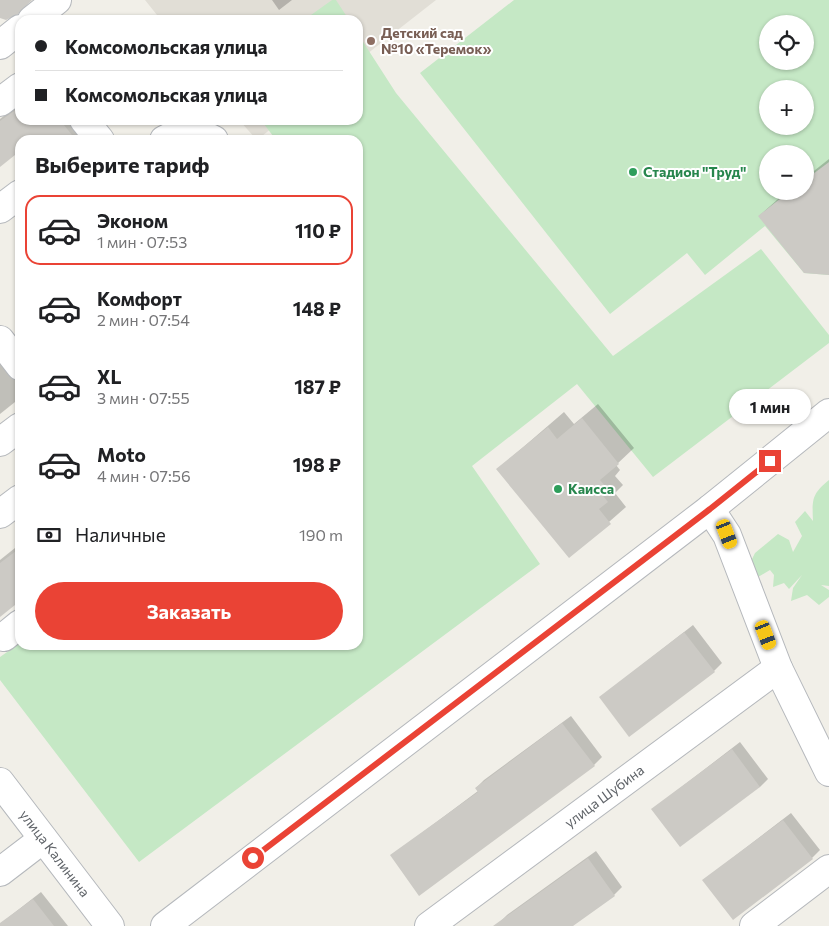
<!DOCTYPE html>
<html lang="ru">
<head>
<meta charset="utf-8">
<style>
	:root { --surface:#fff; --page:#f6f6f6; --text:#202124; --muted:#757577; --line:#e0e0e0; --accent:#ea4335 }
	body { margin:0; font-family:Commissioner,sans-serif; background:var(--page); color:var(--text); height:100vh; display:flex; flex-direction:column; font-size:19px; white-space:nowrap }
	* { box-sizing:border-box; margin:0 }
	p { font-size:16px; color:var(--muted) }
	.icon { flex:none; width:28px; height:28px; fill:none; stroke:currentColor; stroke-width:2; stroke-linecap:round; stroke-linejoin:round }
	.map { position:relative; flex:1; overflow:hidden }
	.side { position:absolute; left:15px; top:135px; width:348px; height:515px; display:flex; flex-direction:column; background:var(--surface); border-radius:15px; box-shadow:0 1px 4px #0004 }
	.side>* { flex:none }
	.hud { position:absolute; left:15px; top:15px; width:348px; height:110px; border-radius:15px; box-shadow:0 1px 4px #0004; display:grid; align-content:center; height:110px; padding:0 20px; background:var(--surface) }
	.buttons { position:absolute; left:759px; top:15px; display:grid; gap:10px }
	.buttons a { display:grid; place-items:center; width:55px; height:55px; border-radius:50%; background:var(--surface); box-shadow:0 1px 4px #0004; font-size:25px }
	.end { position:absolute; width:22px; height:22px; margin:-11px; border:6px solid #ea4335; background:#fff; box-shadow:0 0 0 2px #fff }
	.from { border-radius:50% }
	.bubble { position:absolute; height:35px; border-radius:18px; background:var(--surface); box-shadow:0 1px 4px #0004; font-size:16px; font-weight:700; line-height:35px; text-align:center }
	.car { position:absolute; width:15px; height:30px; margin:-15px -8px; border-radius:6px; box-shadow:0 0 4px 1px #0007; background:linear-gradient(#f5c518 24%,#345 0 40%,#f5c518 0 76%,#345 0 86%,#f5c518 0) }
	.hud b { display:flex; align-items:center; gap:18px; height:48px; font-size:19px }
	.hud b+b { border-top:1px solid var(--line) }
	.hud i { width:12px; height:12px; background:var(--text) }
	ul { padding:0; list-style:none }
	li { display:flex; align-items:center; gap:15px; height:70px; margin:0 10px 8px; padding:0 10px; border:2px solid transparent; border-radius:15px }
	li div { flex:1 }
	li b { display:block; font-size:19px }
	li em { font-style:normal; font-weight:700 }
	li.selected { border-color:var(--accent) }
	li>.icon { width:45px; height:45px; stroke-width:1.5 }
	h2 { padding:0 20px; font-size:22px; line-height:60px }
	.pay { display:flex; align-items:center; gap:12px; height:55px; padding:0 20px; font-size:19px }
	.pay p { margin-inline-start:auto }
	.button { display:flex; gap:10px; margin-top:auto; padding:10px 20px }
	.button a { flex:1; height:58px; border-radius:30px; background:var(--accent); color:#fff; font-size:20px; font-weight:700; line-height:58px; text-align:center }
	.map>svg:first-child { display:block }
	.education { fill:#e1ded6 }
	.green { fill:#c5e8c5; fill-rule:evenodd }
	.shadow { fill:#0003 }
	.building { fill:#cccac5 }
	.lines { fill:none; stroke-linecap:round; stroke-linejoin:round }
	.minor-casing { stroke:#b5b8bc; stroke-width:30 }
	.minor { stroke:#fff; stroke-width:28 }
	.route { stroke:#ea4335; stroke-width:6 }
	.education-dot { fill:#8d6e63; stroke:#fff; stroke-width:2 }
	.leisure-dot { fill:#2e9e5b; stroke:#fff; stroke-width:2 }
	.labels { text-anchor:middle; stroke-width:4; stroke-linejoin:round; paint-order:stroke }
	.education-label { font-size:14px; font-weight:bold; fill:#785e54; stroke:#fff; text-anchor:start }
	.leisure-label { font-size:14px; font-weight:bold; fill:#27864d; stroke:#fff; text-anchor:start }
	.street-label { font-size:14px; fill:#5f6368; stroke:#fff }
</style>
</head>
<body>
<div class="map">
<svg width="829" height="926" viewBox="0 0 829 926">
	<rect width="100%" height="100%" fill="#f1efe8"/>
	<path class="education" d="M 145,0 L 436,0 L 358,61 L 358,20 L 161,20 Z
		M 239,120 L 282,120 L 257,140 Z"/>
	<path class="green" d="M 332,0 L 336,0 L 349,20 L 304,20 Z
		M 514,0 L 829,0 L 829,275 L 804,273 L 765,226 L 705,275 L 687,253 L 610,314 L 420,73 ZM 768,24 L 805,24 L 805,61 L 768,61 ZM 768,89 L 805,89 L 805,126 L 768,126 ZM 768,154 L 805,154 L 805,191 L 768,191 Z
		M 358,34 L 396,93 L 613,356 L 761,249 L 829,335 L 829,343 L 653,477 L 577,384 L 472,466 L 540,564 L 139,862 L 0,680 L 0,657 L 20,643 L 20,645 L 358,645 L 358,140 L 276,140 L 261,120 L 358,120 Z
		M 829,480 L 829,586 L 821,585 L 829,590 L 829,597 L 819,605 L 807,595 L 791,601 L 793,588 L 802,575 L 789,589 L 784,583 L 773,587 L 774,575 L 770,570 L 753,580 L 749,565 L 755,553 L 778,534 L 789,540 L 793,552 L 802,536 L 795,522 L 805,511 L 813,521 C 812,499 812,494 829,480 Z"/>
	<path class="shadow" d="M 272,0 L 292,0 L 279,10 Z
		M 20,103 L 20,120 L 88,120 L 104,140 L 20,140 L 20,150 L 0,165 L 0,119 Z
		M 829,159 L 829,274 L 759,216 L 787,191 L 805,191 L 805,178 Z
		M 20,352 L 20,398 L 0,414 L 0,355 Z
		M 598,404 L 634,448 L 616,465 L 620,470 L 615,476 L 623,485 L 615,493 L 626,507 L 569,557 L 498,469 L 564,412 L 574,424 Z
		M 20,544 L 20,599 L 0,615 L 0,560 Z
		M 693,625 L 722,663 L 714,671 L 601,697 Z
		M 571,716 L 602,757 L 594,765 L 391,856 L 478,791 L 476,788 L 484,780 Z
		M 740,742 L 768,779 L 760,787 L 653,809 Z
		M 791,813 L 820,850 L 812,858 L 704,880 Z
		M 596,851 L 622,887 L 614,895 L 571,926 L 501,926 L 499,923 L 507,915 Z
		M 41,892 L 68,926 L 0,926 L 0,924 Z"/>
	<path class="building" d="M 0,0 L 32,0 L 18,14 L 6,20 L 0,18 Z
		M 20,107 L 20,120 L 60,120 L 76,140 L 20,140 L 20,151 L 0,167 L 0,121 Z
		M 829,162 L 829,275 L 804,273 L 758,216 L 790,191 L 805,191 L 805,180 Z
		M 582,418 L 619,464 L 600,480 L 606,487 L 600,492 L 608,502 L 599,509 L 611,524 L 569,558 L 496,469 L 548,427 L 557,439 Z
		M 20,548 L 20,601 L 0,617 L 0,563 Z
		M 684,632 L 715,672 L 629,737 L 599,697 Z
		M 562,723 L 595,766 L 419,896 L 390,855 L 478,792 L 475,788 Z
		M 732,749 L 760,787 L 680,847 L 651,809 Z
		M 783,820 L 813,859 L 733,920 L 702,880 Z
		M 588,858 L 615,896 L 573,926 L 493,926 Z
		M 33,899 L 54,926 L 0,926 L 0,923 Z"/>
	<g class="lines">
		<g class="minor-casing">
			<g id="minor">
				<path d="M 32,20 L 57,0"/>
				<path d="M 0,45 L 20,29"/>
				<path d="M 0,102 L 20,87"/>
				<path d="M 84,120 L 100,140"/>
				<path d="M 164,140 L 174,135 L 210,138 L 214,140"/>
				<path d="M 0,209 L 20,194"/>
				<path d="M 0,340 L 20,366"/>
				<path d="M 0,442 L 20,427"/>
				<path d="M 710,509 L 727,535 L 778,668 L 829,772"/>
				<path d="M 0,514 L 20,499"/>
				<path d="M 4,637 L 20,624"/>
				<path id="s1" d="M 0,782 L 110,926"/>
				<path d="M 0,872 L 43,839"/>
				<path d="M 165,926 L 710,509 L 829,413"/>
				<path id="s2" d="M 429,926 L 778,668"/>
				<path d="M 754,926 L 829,869"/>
			</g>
		</g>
		<use href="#minor" class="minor"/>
	</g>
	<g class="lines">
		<path class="route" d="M 253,858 L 710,509 L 770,461"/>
	</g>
	<circle class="education-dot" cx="371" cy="41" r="5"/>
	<g class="leisure-dot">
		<circle cx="633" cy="172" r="5"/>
		<circle cx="558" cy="489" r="5"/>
	</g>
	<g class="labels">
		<g class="education-label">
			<text x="381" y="38">Детский сад<tspan x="381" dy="16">№10 «Теремок»</tspan></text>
		</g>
		<g class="leisure-label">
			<text x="643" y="177">Стадион "Труд"</text>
			<text x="568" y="494">Каисса</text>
		</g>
		<g class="street-label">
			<text dy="5" stroke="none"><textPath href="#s2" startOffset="218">улица Шубина</textPath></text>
			<text dy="5" stroke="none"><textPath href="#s1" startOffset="90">улица Калинина</textPath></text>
		</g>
	</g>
</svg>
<div class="buttons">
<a><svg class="icon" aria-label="locate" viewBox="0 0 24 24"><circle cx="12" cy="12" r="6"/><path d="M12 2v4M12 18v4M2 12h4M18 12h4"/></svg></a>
<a>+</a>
<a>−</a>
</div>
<i class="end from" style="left:253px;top:858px"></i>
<i class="end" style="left:770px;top:461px"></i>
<div class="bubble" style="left:729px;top:389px;width:82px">1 мин</div>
<i class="car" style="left:727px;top:534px;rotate:159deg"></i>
<i class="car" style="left:766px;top:635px;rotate:159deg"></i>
<div class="hud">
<b><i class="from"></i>Комсомольская улица</b>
<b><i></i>Комсомольская улица</b>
</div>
<section class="side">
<h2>Выберите тариф</h2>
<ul>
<li class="selected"><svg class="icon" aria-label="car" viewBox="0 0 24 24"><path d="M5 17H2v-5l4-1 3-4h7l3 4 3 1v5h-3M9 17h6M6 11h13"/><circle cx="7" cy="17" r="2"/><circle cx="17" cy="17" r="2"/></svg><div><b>Эконом</b><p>1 мин · 07:53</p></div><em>110 ₽</em></li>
<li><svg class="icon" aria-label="car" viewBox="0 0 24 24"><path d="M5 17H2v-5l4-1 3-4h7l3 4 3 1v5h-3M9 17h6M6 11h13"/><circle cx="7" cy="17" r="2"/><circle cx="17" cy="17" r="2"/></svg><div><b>Комфорт</b><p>2 мин · 07:54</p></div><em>148 ₽</em></li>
<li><svg class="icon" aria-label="car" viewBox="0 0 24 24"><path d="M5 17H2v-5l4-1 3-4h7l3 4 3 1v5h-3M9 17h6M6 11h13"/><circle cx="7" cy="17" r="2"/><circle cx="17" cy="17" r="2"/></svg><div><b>XL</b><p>3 мин · 07:55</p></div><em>187 ₽</em></li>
<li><svg class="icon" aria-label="car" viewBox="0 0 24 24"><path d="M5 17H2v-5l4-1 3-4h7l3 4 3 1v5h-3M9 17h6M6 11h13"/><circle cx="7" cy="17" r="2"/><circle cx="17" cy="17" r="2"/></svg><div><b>Moto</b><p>4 мин · 07:56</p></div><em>198 ₽</em></li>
</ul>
<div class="pay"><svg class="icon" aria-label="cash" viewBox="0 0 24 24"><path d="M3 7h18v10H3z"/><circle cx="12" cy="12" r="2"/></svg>Наличные<p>190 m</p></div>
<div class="button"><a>Заказать</a></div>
</section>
</div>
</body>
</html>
